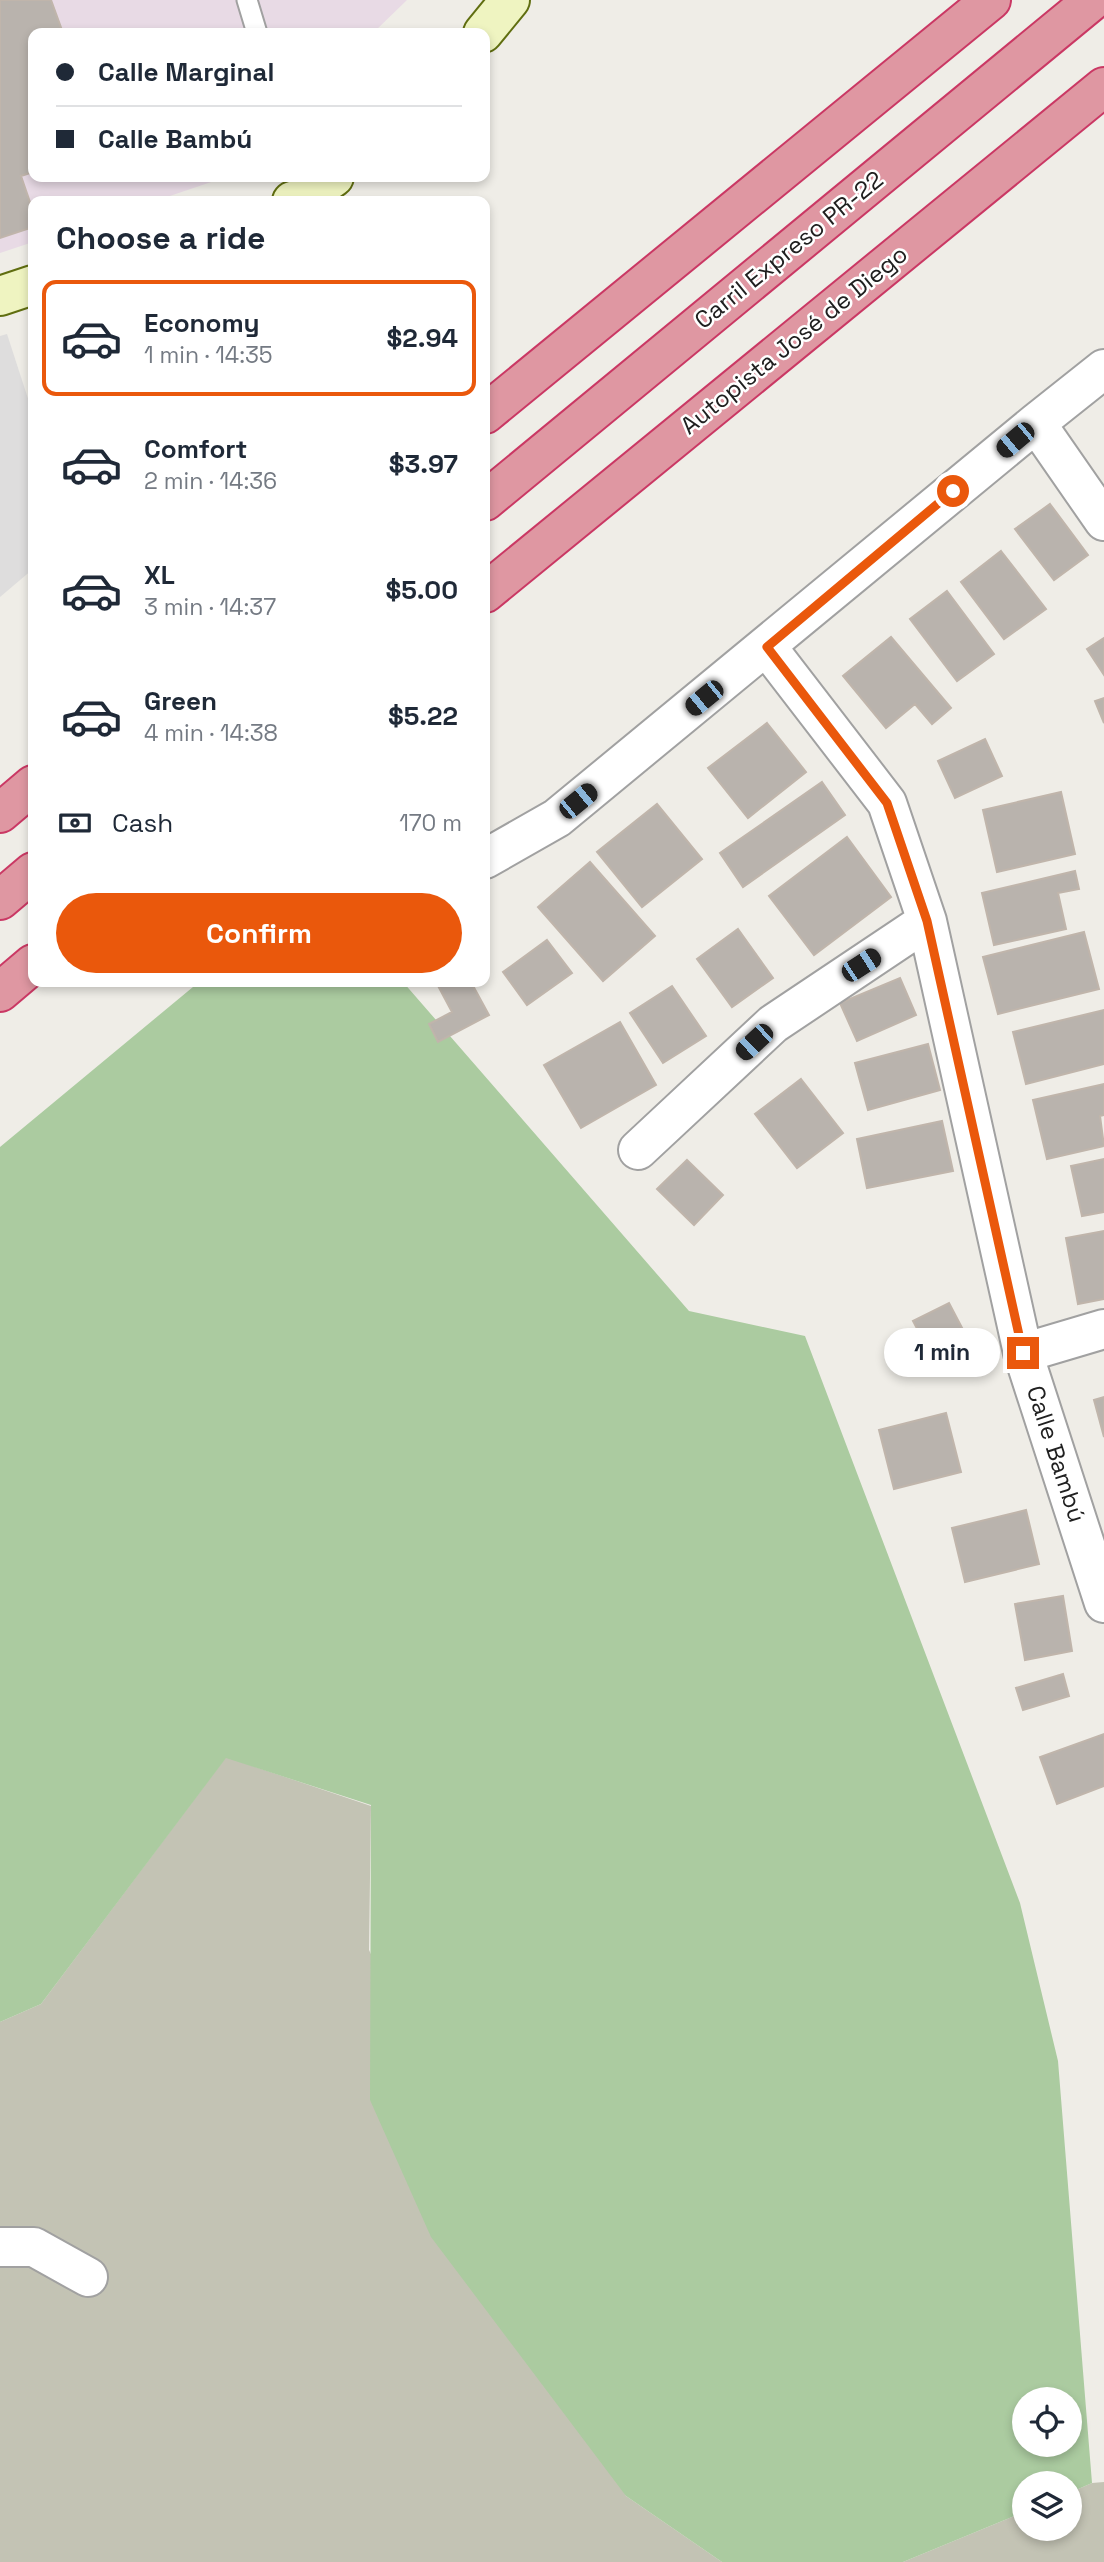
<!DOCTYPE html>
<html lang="en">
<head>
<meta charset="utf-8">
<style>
	:root { --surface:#fff; --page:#f2f2f3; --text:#1f2937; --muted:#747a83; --line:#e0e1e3; --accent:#ea580c }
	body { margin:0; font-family:"Space Grotesk",sans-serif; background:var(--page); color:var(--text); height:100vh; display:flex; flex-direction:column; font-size:26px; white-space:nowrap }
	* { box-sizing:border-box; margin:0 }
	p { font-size:23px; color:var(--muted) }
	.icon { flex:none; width:38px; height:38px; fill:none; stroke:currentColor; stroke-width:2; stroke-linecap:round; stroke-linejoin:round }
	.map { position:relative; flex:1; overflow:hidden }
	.panel { position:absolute; left:28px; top:196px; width:462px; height:791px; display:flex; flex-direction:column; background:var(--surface); border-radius:14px; box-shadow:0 4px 10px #0003 }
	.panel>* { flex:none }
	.top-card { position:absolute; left:28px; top:28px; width:462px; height:154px; border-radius:14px; box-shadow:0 4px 10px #0003; display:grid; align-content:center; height:154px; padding:0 28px; background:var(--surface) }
	.buttons { position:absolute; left:1012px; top:2387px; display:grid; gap:14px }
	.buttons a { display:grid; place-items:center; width:70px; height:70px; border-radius:50%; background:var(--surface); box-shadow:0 4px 10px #0003; font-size:35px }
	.end { position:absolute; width:32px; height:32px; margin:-16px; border:9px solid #ea580c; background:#fff; box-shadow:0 0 0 4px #fff }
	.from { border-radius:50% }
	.bubble { position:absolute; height:49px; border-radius:24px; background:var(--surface); box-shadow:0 4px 10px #0003; font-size:23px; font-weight:700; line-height:49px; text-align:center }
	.car { position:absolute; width:21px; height:42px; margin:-21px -10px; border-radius:9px; box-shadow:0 0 5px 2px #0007; background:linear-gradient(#222 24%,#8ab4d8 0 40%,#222 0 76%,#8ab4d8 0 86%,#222 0) }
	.top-card b { display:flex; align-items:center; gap:24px; height:66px; font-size:26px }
	.top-card b+b { border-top:2px solid var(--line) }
	.top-card i { width:18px; height:18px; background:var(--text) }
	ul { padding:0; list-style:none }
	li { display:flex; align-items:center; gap:21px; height:116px; margin:0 14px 10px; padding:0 14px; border:4px solid transparent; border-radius:14px }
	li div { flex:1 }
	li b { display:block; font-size:26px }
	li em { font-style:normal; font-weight:700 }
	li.active { border-color:var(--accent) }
	li>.icon { width:63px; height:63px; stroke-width:1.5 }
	h2 { padding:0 28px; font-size:32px; line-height:84px }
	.pay { display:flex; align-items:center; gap:18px; height:77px; padding:0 28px; font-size:26px }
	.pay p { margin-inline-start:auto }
	.button { display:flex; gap:14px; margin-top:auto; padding:14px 28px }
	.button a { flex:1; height:80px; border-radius:42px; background:var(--accent); color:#fff; font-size:28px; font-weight:700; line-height:80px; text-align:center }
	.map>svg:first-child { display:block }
	.residential { fill:#dedddd }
	.industrial { fill:#e8dae5 }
	.construction { fill:#c3c3b4 }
	.forest { fill:#abcba0; fill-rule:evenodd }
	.building { fill:#b9b3ad; stroke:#c0b5ab; stroke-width:2 }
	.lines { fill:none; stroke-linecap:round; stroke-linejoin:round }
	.lane-casing { stroke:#a1a1a1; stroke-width:23 }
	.street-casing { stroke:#a1a1a1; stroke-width:42 }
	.secondary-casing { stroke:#606e10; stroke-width:42 }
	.highway-casing { stroke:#ca3864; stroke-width:42 }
	.lane { stroke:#fff; stroke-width:19 }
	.street { stroke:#fff; stroke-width:38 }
	.secondary { stroke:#eff4c1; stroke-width:38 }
	.highway { stroke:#df97a2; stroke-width:38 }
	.route { stroke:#ea580c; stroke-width:9 }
	.labels { text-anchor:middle; stroke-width:5; stroke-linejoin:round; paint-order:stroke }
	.street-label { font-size:24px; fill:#202020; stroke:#fff }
</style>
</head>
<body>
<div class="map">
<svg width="1104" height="2562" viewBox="0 0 1104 2562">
	<rect width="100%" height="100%" fill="#efede7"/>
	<path class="residential" d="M 7,334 L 33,414 L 33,569 L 0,597 L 0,336 Z"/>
	<path class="industrial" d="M 0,0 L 407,0 L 373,33 L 33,33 L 33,177 L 226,177 L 155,201 L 33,201 L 33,242 L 0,253 Z"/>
	<path class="construction" d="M 226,1757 L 371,1806 L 369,1950 L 626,2496 L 722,2562 L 0,2562 L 0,2022 L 41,2004 Z
		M 1104,2482 L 1104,2562 L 903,2562 L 1024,2512 L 1024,2529 L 1069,2529 L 1069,2493 L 1092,2483 Z"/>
	<path class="forest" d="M 199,982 L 403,982 L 689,1311 L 805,1336 L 1020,1903 L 1058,2061 L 1092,2483 L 1069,2493 L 1069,2483 L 1024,2483 L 1024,2512 L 903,2562 L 722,2562 L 626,2496 L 431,2237 L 370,2100 L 371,1805 L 226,1758 L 41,2004 L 0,2022 L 0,1147 ZM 1024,2399 L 1069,2399 L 1069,2445 L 1024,2445 Z"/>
	<path class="building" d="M 0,0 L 51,0 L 63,33 L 33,33 L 33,172 L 21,176 L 33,211 L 33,227 L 0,238 Z
		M 1050,504 L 1088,555 L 1054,580 L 1015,529 Z
		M 1001,551 L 1046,609 L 1004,639 L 961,582 Z
		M 947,591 L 994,654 L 957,681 L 910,619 Z
		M 891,637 L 951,708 L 932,724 L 915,704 L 886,728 L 843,676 Z
		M 1104,638 L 1104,675 L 1087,649 Z
		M 1104,698 L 1104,723 L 1095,701 Z
		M 767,723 L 806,772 L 748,818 L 708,768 Z
		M 985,739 L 1002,776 L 955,798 L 938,761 Z
		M 822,782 L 845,815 L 743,887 L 720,853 Z
		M 1061,792 L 1075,854 L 997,872 L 983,810 Z
		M 657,804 L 702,859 L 642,907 L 597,852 Z
		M 847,837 L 891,897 L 814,955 L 769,896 Z
		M 590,862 L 655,936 L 603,981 L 538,907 Z
		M 1075,871 L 1079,889 L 1058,893 L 1066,929 L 994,945 L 982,893 Z
		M 738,929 L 773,978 L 732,1007 L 697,959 Z
		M 1084,932 L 1099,989 L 998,1014 L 983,957 Z
		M 547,940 L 572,973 L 527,1005 L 503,972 Z
		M 900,978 L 916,1015 L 857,1041 L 840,1003 Z
		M 436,982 L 471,982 L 489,1015 L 438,1042 L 429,1024 L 452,1012 Z
		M 672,986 L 706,1036 L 663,1063 L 630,1013 Z
		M 1104,1010 L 1104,1064 L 1026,1084 L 1013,1032 Z
		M 620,1022 L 656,1085 L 581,1128 L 544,1065 Z
		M 928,1044 L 940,1090 L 868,1110 L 855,1063 Z
		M 801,1079 L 843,1133 L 797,1168 L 755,1114 Z
		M 1104,1084 L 1104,1115 L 1100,1116 L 1104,1146 L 1047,1159 L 1033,1100 Z
		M 942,1121 L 953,1171 L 867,1188 L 857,1139 Z
		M 1104,1159 L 1104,1212 L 1082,1216 L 1071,1166 Z
		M 687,1160 L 723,1195 L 694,1225 L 657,1189 Z
		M 1104,1231 L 1104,1299 L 1078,1304 L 1066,1238 Z
		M 949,1303 L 970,1343 L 934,1361 L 913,1321 Z
		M 1104,1397 L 1104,1437 L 1094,1400 Z
		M 946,1413 L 961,1472 L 894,1489 L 879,1430 Z
		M 1026,1510 L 1039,1564 L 965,1582 L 952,1528 Z
		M 1063,1596 L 1072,1651 L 1025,1660 L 1015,1604 Z
		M 1063,1674 L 1069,1696 L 1023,1710 L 1016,1688 Z
		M 1104,1734 L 1104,1786 L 1057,1804 L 1040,1757 Z"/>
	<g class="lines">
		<g class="lane-casing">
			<path id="lane" d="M 247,0 L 257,33"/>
		</g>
		<g class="street-casing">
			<path id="street" d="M 1036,423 L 1104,521
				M 767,647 L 887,803 L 927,921 L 1023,1353 L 1104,1603
				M 485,859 L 557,818 L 1036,423 L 1104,369
				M 638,1150 L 773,1024 L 927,921
				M 1023,1353 L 1104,1329
				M 0,2247 L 34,2247 L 88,2277"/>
		</g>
		<g class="secondary-casing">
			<path id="secondary" d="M 483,33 L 510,0
				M 292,201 L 307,196 L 334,177
				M 0,296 L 33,285"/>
		</g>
		<g class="highway-casing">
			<path id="highway" d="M 485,414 L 991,0
				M 485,501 L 1093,0
				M 485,593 L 1104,87
				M 0,813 L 33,785
				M 0,900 L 33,872
				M 0,992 L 33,964"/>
		</g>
		<use href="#lane" class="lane"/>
		<use href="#street" class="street"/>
		<use href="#secondary" class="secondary"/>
		<use href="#highway" class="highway"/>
	</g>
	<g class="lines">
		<path class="route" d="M 953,491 L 767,647 L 887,803 L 927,921 L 1023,1353"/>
	</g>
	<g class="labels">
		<g class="street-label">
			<text transform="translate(789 250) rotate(-39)" y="8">Carril Expreso PR-22</text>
			<text transform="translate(794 340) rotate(-39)" y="8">Autopista José de Diego</text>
			<text transform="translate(1056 1454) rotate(72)" y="8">Calle Bambú</text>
		</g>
	</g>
</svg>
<div class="buttons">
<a><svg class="icon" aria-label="locate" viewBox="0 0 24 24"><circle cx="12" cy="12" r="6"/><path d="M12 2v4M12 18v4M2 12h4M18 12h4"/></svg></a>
<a><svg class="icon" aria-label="layers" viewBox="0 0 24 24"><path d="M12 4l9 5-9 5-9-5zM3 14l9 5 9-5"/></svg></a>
</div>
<i class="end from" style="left:953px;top:491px"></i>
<i class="end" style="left:1023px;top:1353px"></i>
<div class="bubble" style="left:884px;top:1328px;width:116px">1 min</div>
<i class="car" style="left:1015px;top:440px;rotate:230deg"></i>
<i class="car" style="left:704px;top:698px;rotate:231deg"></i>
<i class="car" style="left:578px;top:801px;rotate:51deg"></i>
<i class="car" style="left:861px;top:965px;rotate:57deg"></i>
<i class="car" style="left:754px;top:1042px;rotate:227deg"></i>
<div class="top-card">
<b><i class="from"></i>Calle Marginal</b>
<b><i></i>Calle Bambú</b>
</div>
<section class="panel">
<h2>Choose a ride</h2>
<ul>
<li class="active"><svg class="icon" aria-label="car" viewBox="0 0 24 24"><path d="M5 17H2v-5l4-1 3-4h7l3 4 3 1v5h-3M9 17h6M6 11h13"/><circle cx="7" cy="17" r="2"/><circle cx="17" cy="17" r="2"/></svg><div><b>Economy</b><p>1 min · 14:35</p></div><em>$2.94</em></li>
<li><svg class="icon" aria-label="car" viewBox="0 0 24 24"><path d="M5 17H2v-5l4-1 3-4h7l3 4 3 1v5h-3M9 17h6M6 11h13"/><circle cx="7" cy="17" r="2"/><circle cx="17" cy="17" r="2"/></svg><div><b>Comfort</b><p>2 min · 14:36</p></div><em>$3.97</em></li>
<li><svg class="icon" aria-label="car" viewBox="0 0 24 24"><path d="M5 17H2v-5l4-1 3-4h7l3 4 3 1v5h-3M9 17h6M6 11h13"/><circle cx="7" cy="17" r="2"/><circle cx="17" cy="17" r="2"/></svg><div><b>XL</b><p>3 min · 14:37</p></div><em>$5.00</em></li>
<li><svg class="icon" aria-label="car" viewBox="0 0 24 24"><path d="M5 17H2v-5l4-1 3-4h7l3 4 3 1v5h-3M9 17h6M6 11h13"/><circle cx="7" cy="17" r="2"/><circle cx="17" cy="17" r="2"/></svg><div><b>Green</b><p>4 min · 14:38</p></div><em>$5.22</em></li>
</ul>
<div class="pay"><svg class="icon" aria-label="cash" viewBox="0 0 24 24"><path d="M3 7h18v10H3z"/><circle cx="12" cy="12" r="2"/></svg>Cash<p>170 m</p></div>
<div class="button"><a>Confirm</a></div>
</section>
</div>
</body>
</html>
